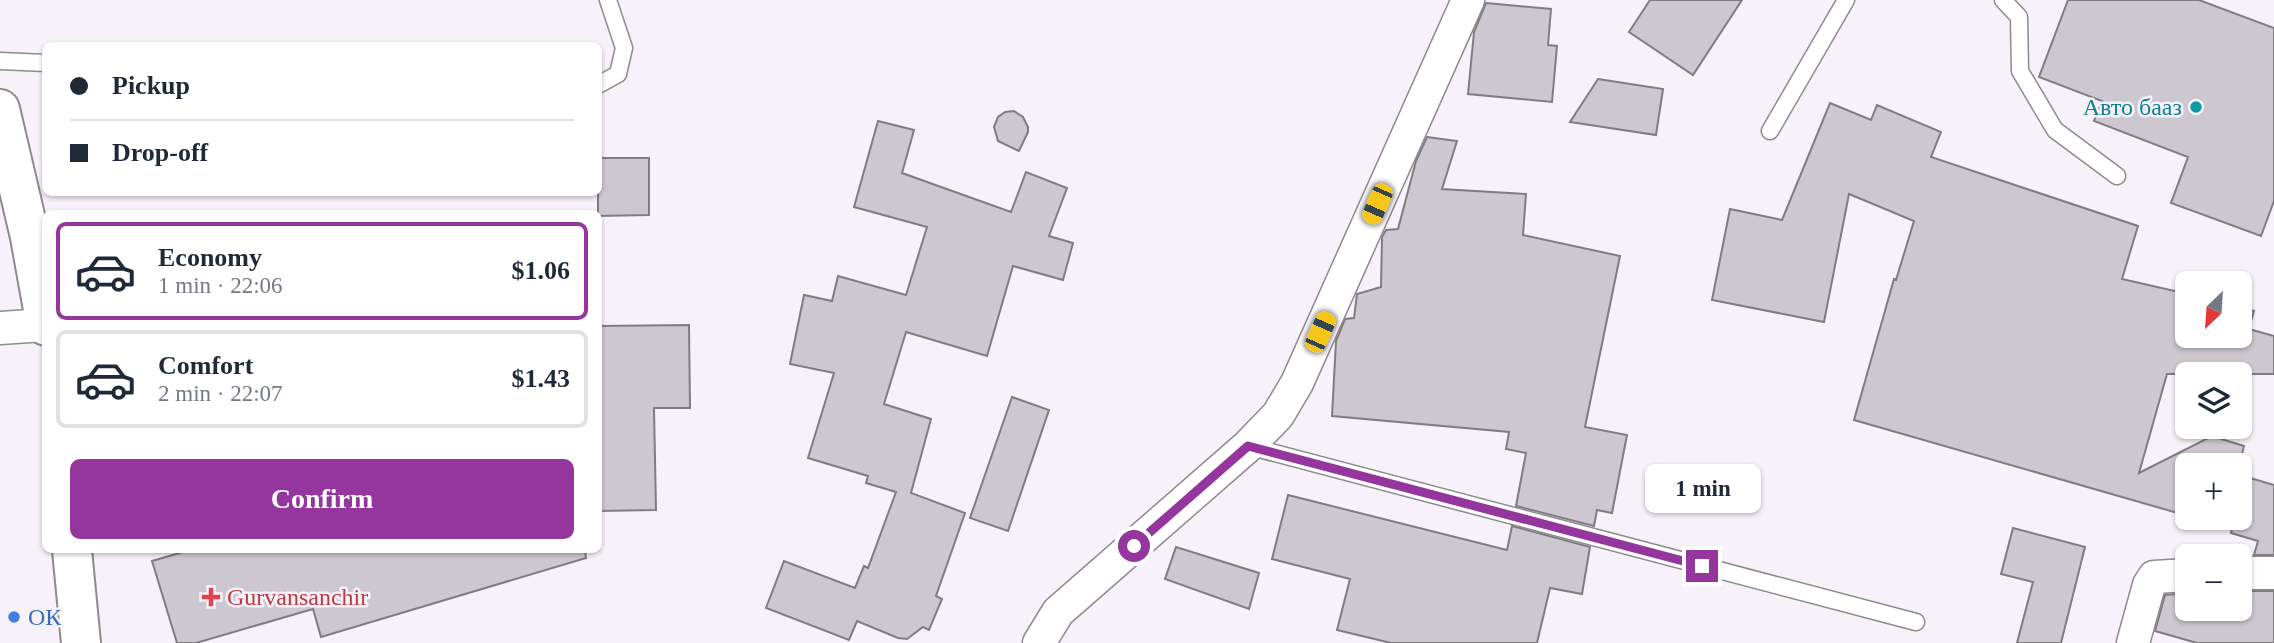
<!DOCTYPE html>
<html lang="en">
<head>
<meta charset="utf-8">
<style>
	:root { --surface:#fff; --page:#f6f6f7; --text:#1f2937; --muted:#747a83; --line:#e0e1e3; --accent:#94369e }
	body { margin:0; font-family:"Times New Roman",serif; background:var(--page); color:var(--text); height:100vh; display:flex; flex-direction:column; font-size:26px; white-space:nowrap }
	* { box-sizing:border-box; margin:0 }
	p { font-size:23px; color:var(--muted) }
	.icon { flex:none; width:38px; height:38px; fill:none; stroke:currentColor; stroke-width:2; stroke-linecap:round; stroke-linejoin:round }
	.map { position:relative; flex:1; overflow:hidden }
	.sheet { position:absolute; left:42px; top:210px; width:560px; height:343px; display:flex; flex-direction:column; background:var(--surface); border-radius:10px; box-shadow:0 2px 5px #0004 }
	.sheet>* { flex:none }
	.guide { position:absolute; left:42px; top:42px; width:560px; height:154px; border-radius:10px; box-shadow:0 2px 5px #0004; display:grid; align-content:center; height:154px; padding:0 28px; background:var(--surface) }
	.needle { width:46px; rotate:205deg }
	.buttons { position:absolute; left:2175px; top:271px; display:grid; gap:14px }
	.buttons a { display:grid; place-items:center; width:77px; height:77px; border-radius:10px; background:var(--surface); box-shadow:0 2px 5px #0004; font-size:35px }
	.end { position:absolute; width:32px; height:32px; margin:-16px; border:9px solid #94369e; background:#fff; box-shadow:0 0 0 4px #fff }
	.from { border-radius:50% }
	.bubble { position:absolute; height:49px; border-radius:10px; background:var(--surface); box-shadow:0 2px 5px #0004; font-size:23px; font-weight:700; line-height:49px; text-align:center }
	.car { position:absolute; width:21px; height:42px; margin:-21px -10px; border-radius:9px; box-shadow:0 0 5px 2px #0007; background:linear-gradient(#f5c518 24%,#345 0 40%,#f5c518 0 76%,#345 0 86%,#f5c518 0) }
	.guide b { display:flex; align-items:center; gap:24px; height:66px; font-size:26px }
	.guide b+b { border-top:2px solid var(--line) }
	.guide i { width:18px; height:18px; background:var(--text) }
	ul { padding:12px 0 0; list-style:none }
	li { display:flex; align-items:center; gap:21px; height:98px; margin:0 14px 10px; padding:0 14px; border:4px solid var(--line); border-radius:10px }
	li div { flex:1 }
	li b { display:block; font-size:26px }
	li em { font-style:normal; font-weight:700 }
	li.current { border-color:var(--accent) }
	li>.icon { width:63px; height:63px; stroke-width:1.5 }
	.cta { display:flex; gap:14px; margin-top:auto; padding:14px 28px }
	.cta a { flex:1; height:80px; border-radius:10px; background:var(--accent); color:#fff; font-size:28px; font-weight:700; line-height:80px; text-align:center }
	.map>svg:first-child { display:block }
	.building { fill:#cdc7cf; stroke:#817b82; stroke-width:2 }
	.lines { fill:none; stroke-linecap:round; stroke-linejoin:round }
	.lane-casing { stroke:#8f8990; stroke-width:19 }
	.street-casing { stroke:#8f8990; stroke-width:35 }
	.secondary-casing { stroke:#8f8990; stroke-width:42 }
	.lane { stroke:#fff; stroke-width:16 }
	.street { stroke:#fff; stroke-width:32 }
	.secondary { stroke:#fff; stroke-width:38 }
	.route { stroke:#94369e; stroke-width:9 }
	.culture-dot { fill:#0f9aa8; stroke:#f7f1f9; stroke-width:2.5 }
	.health-dot { fill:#e0444e; stroke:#f7f1f9; stroke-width:2.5 }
	.shop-dot { fill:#3f7fe0; stroke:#f7f1f9; stroke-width:2.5 }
	.labels { text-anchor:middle; stroke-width:5; stroke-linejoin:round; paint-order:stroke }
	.culture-label { font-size:24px; fill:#0d838f; stroke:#f7f1f9; text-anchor:end }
	.health-label { font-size:24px; fill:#be3a42; stroke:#f7f1f9; text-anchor:start }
	.shop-label { font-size:24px; fill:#366cbe; stroke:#f7f1f9; text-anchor:start }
</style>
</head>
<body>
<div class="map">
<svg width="2274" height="643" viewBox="0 0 2274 643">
	<rect width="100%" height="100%" fill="#f7f1f9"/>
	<path class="building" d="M 1650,0 L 1742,0 L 1693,75 L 1629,32 Z
		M 2068,0 L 2199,0 L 2274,28 L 2274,201 L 2261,236 L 2171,203 L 2188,157 L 2094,121 L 2102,101 L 2039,77 Z
		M 1486,3 L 1551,9 L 1548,45 L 1557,46 L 1552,102 L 1468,94 L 1474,32 Z
		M 1598,79 L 1663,89 L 1656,135 L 1570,122 Z
		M 1830,103 L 1871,120 L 1877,105 L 1941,132 L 1931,157 L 2138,226 L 2122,279 L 2188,294 L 2188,336 L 2240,336 L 2240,307 L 2254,311 L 2249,329 L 2274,336 L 2274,374 L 2167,374 L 2139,473 L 2212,436 L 2244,446 L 2239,466 L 2188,466 L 2188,516 L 1854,420 L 1894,279 L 1896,280 L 1914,221 L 1849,194 L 1824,322 L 1712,300 L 1730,209 L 1782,220 Z
		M 1014,111 L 1023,117 L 1028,127 L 1028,132 L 1019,151 L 998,141 L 994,127 L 998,117 L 1005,112 Z
		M 878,121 L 914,130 L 902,173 L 1011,212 L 1026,172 L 1067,188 L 1049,236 L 1073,243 L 1063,280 L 1013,266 L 987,356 L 906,332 L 884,404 L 931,419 L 911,493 L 965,513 L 936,596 L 942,599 L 929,630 L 923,627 L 907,639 L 898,638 L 857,621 L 849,640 L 766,608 L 784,561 L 855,588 L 864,566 L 868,568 L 896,492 L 866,483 L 868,476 L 808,458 L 834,373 L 790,364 L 804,295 L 832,301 L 838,276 L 906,295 L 927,227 L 854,207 Z
		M 1427,137 L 1457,141 L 1442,189 L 1526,194 L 1523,235 L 1620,256 L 1585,427 L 1627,435 L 1612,513 L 1597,510 L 1594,526 L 1516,506 L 1526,453 L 1506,449 L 1509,432 L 1332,416 L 1336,341 L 1345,319 L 1354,318 L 1357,294 L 1381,287 L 1382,237 L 1386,230 L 1398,229 L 1416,161 Z
		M 598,158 L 649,158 L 649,215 L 598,216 Z
		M 689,325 L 690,408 L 654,408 L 656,510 L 598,511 L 598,326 Z
		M 1012,397 L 1049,410 L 1008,531 L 970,518 Z
		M 2240,475 L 2274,485 L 2274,555 L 2254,555 L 2258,541 L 2231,533 L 2232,529 L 2194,518 L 2240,518 Z
		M 1288,495 L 1507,550 L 1512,526 L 1590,547 L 1582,594 L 1550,588 L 1537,643 L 1391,643 L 1337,630 L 1350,579 L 1272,559 Z
		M 2013,528 L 2085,547 L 2061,643 L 2017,643 L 2033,582 L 2001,574 Z
		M 1176,547 L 1259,573 L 1249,609 L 1165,579 Z
		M 190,550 L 585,550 L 586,558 L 321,637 L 313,609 L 196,643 L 177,643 L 152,561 Z
		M 2244,591 L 2274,591 L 2274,643 L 2197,643 L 2155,631 L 2165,595 L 2176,594 L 2188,597 L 2188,609 L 2226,609 L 2237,612 Z"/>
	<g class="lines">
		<g class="lane-casing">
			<path id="lane" d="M 2003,0 L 2019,17 L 2020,71 L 2055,130 L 2117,176
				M 0,61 L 46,63
				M 598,85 L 618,74 L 624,48 L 608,0
				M 1770,131 L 1846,0
				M 1248,446 L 1916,622"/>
		</g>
		<g class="street-casing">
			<path id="street" d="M 0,328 L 45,325
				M 2240,573 L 2274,573
				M 1039,643 L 1058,612 L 1248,446 L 1278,415 L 1297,383 L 1468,0
				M 2133,643 L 2149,585 L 2154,577 L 2188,575"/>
		</g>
		<g class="secondary-casing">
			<path id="secondary" d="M 0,109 L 30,237 L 46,326
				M 72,550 L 81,643"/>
		</g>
		<use href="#lane" class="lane"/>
		<use href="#street" class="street"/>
		<use href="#secondary" class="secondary"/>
	</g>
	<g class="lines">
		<path class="route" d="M 1134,546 L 1248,446 L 1702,566"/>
	</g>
	<circle class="culture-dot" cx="2196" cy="107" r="7"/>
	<path class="health-dot" d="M207.5 586.5h7v7h7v7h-7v7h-7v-7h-7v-7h7z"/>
	<circle class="shop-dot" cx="14" cy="617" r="7"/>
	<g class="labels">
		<g class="culture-label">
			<text x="2182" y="115">Авто бааз</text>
		</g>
		<g class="health-label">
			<text x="227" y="605">Gurvansanchir</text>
		</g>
		<g class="shop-label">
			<text x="28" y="625">ОК</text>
		</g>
	</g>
</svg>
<div class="buttons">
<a><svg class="needle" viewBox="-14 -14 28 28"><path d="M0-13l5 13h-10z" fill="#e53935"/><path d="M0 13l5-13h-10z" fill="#747a83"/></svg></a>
<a><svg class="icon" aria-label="layers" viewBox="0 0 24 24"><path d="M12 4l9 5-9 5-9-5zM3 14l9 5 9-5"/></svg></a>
<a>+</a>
<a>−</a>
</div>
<i class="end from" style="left:1134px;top:546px"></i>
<i class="end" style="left:1702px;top:566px"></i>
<div class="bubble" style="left:1645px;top:464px;width:116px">1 min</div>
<i class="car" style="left:1377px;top:204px;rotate:204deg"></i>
<i class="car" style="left:1320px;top:332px;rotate:24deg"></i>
<div class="guide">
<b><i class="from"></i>Pickup</b>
<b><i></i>Drop-off</b>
</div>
<section class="sheet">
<ul>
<li class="current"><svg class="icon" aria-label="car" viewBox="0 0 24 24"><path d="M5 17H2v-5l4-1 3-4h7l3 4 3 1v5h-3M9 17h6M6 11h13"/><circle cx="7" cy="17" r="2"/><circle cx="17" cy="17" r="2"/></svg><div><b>Economy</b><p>1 min · 22:06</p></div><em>$1.06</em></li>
<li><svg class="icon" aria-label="car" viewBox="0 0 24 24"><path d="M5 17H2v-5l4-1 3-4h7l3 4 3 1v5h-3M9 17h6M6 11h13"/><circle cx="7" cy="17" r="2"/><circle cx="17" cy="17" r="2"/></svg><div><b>Comfort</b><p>2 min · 22:07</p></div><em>$1.43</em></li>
</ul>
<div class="cta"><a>Confirm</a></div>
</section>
</div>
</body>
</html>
